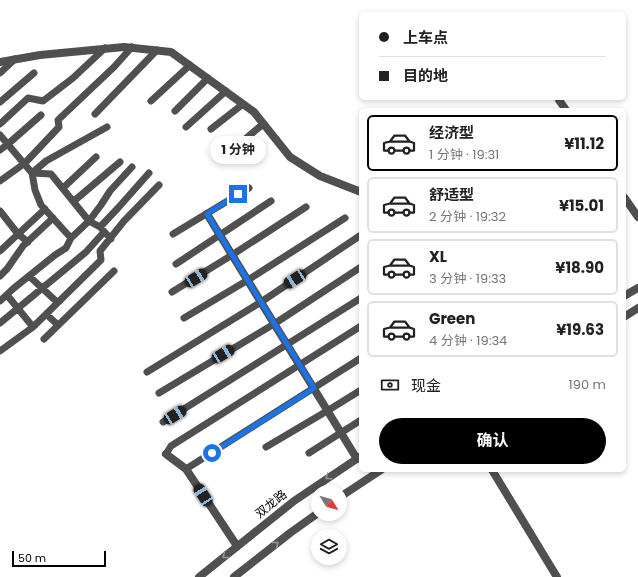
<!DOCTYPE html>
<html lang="zh">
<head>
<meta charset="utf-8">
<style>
	:root { --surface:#fff; --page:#f6f6f6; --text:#202124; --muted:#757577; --line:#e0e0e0; --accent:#000 }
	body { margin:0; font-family:Poppins,"Noto Sans SC",sans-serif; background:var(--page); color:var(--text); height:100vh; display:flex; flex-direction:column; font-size:15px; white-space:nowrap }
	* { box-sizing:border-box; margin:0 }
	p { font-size:13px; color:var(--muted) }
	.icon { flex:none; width:22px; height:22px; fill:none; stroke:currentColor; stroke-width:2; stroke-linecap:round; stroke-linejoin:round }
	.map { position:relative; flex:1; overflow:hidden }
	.drawer { position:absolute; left:359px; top:108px; width:267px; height:364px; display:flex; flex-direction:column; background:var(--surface); border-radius:6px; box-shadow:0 2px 6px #0003 }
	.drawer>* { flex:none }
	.banner { position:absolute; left:359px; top:12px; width:267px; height:88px; border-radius:6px; box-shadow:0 2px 6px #0003; display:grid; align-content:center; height:88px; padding:0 20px; background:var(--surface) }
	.needle { width:26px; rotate:127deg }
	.controls { position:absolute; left:311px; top:485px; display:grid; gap:8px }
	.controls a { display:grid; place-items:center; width:36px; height:36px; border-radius:50%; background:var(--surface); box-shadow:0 2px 6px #0003; font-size:20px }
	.scale { position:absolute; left:12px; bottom:10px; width:94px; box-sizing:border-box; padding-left:4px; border:2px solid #000; border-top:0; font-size:11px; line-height:14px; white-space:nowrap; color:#000; -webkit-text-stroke:3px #fff; paint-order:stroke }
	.end { position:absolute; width:18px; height:18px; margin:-9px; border:5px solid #1a73e8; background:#fff; box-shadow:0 0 0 2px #fff }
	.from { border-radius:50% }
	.bubble { position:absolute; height:28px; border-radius:14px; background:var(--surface); box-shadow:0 2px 6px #0003; font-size:13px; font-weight:700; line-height:28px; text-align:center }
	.car { position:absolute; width:12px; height:24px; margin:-12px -6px; border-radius:5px; box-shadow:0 0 3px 1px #0007; background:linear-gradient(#222 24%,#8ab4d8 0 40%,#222 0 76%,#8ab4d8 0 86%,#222 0) }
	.banner b { display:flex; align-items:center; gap:14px; height:38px; font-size:15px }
	.banner b+b { border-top:1px solid var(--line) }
	.banner i { width:10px; height:10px; background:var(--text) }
	ul { padding:7px 0 0; list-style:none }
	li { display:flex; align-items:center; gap:12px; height:56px; margin:0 8px 6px; padding:0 12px; border:2px solid var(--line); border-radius:6px }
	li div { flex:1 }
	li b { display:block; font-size:15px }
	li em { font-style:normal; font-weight:700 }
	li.selected { border-color:var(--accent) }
	li>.icon { width:36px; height:36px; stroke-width:1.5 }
	.pay { display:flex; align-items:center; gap:10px; height:44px; padding:0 20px; font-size:15px }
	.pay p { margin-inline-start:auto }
	.action { display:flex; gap:8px; margin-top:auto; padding:8px 20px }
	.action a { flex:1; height:46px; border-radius:24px; background:var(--accent); color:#fff; font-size:16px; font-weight:700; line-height:46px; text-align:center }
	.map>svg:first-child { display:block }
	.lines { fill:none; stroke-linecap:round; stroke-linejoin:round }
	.service { stroke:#505050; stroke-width:7 }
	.minor { stroke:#505050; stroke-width:8 }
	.tertiary { stroke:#505050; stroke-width:8 }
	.oneway { stroke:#969696 }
	.route { stroke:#1a73e8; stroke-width:5 }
	.labels { text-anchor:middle; stroke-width:3.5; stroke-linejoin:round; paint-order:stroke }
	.street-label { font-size:12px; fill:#000; stroke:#fff }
</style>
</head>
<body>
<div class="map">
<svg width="638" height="577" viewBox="0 0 638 577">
	<rect width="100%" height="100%" fill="#fff"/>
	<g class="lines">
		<path class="service" d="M 0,73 L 15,59
			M 151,101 L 190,65
			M 0,102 L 34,73
			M 175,111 L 208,78
			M 95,114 L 157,50
			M 0,124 L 28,98 L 43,101 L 73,78 L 105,48
			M 186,127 L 226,91
			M 211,129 L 243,104
			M 0,135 L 32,173 L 51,174 L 89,221 L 100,227 L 111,239
			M 236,147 L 263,124
			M 0,150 L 8,144 L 41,115
			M 0,181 L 25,163 L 59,127 L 58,120 L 114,67 L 132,47
			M 63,188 L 96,157
			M 74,201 L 120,162
			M 0,211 L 18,234 L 28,242
			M 100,227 L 118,208 L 149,173
			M 173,234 L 249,188
			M 71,238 L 41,205 L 35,190 L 32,173 L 46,161 L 107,127
			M 0,251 L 45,209
			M 176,264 L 271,201
			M 0,276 L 7,269 L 23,246 L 53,218
			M 29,276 L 57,302
			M 172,292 L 232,255 L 306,207
			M 7,295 L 33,327
			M 0,301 L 14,288 L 55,255 L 66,248 L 71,238 L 89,221 L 101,205 L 110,191 L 132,167
			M 46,314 L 58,325
			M 184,318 L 248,280 L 345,218
			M 0,323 L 86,252 L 104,232
			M 44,339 L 114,271
			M 0,351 L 33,327 L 101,260 L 100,251 L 124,221 L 159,185
			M 147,372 L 261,302 L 361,235
			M 159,393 L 274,324 L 361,267
			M 163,422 L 361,298
			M 266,447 L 327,411 L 361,390
			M 309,453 L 361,420
			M 166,454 L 171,446 L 361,326
			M 186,469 L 361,358"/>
		<path class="minor" d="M 0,62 L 40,55 L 124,47 L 171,52 L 254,112 L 290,157 L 320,176 L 361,192
			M 559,100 L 566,110
			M 624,197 L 638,217
			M 207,214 L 357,459
			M 166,454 L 186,469 L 237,546
			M 492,470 L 557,577"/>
		<path class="tertiary" d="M 624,296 L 638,288
			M 624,317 L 638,308
			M 340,497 L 381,470
			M 199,577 L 294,501 L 361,456
			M 234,577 L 290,533 L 318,513"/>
	</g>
	<defs><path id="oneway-chevron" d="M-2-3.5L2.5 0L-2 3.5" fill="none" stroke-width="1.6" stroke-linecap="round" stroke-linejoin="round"/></defs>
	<g class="oneway">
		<use href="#oneway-chevron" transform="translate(328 477) rotate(146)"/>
		<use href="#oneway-chevron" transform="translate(276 544) rotate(-38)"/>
		<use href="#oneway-chevron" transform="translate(225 556) rotate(141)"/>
	</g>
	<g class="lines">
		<path class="route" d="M 212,453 L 314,388 L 207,214 L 238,194"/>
	</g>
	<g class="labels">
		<g class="street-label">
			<text transform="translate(271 504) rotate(-39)" y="4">双龙路</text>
		</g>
	</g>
</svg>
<div class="controls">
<a><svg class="needle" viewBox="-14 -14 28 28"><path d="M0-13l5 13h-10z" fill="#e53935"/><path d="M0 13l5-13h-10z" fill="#757577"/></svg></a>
<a><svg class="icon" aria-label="layers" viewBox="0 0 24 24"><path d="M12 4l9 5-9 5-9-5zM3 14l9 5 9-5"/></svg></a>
</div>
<div class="scale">50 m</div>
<i class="end from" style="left:212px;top:453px"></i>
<i class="end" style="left:238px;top:194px"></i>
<div class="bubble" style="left:210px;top:136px;width:56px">1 分钟</div>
<i class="car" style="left:196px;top:278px;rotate:58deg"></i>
<i class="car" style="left:295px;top:279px;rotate:237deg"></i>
<i class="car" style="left:223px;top:354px;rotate:59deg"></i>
<i class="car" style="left:175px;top:415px;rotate:58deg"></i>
<i class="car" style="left:203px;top:495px;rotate:327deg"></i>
<div class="banner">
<b><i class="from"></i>上车点</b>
<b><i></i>目的地</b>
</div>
<section class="drawer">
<ul>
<li class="selected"><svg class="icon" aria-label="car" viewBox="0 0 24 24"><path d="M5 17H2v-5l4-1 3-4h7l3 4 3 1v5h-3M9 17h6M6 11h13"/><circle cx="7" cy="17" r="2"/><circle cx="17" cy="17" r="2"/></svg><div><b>经济型</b><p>1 分钟 · 19:31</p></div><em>¥11.12</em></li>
<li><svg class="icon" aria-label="car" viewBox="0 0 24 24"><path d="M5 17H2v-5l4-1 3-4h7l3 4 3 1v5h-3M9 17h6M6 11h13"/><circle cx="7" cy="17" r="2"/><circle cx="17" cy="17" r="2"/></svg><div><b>舒适型</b><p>2 分钟 · 19:32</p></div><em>¥15.01</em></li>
<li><svg class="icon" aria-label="car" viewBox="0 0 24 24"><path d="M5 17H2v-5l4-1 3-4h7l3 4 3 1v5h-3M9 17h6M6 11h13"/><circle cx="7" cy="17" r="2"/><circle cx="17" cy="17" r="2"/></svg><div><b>XL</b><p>3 分钟 · 19:33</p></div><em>¥18.90</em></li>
<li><svg class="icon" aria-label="car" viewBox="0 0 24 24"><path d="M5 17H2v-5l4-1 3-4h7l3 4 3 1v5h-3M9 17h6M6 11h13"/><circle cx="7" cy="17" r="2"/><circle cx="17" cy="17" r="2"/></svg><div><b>Green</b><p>4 分钟 · 19:34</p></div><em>¥19.63</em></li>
</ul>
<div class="pay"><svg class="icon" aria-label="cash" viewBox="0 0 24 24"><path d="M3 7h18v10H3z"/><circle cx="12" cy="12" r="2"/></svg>现金<p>190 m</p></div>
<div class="action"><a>确认</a></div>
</section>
</div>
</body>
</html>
